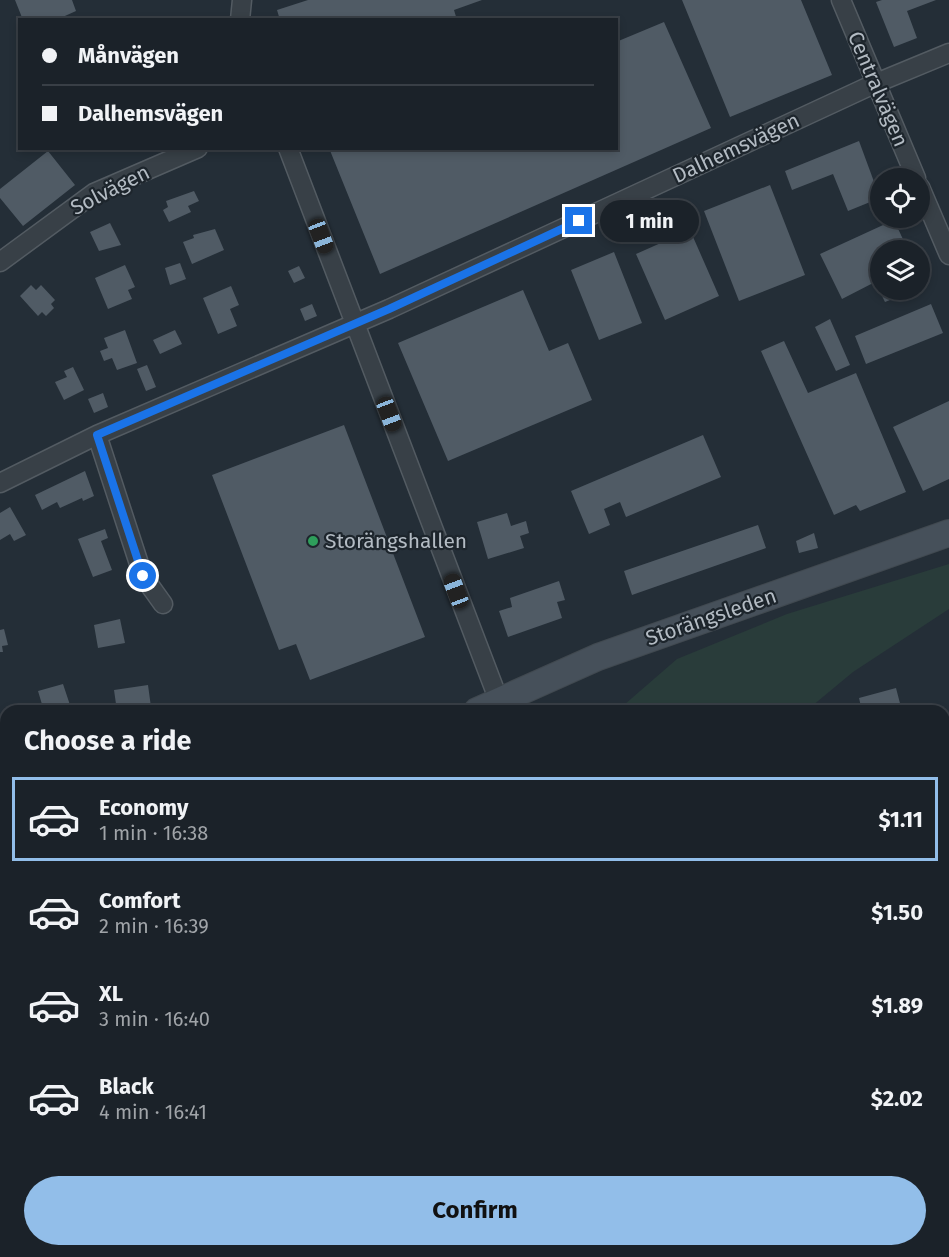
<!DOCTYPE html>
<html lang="en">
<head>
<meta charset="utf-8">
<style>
	:root { --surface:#1b2229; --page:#242a31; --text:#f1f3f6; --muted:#a0a4a8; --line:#393f46; --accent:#92bee9 }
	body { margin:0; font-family:"Fira Sans",sans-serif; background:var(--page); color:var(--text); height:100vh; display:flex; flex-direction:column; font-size:22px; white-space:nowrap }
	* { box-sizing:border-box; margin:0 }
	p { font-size:20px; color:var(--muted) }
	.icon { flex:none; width:33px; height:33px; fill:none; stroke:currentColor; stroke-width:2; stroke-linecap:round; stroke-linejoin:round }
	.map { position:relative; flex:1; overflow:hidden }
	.side { position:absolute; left:0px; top:705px; width:950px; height:552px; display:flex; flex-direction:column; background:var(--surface); border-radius:18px 18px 0 0; box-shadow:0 3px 9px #0003,0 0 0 2px var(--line) }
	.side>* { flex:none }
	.banner { position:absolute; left:18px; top:18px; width:600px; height:132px; border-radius:0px; box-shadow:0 3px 9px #0003,0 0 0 2px var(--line); display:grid; align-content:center; height:132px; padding:0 24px; background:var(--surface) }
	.controls { position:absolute; left:870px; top:168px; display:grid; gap:12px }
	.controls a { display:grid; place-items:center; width:60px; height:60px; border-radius:50%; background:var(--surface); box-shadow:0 3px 9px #0003,0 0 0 2px var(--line); font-size:30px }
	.end { position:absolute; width:27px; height:27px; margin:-14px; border:8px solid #1a73e8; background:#fff; box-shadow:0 0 0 3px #fff }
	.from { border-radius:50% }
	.bubble { position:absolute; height:42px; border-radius:21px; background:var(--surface); box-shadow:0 3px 9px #0003,0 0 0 2px var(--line); font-size:20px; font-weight:700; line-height:42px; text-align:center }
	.car { position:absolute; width:18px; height:36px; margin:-18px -9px; border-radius:8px; box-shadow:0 0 4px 2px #0007; background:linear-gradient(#222 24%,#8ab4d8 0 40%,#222 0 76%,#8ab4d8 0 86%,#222 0) }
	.banner b { display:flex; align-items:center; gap:21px; height:57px; font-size:22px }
	.banner b+b { border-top:2px solid var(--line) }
	.banner i { width:15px; height:15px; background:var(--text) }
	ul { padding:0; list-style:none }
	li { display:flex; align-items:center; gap:18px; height:84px; margin:0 12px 9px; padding:0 12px; border:3px solid transparent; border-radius:0px }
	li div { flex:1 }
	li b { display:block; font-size:22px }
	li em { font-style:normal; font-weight:700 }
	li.selected { border-color:var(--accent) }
	li>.icon { width:54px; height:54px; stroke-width:1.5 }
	h2 { padding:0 24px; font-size:27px; line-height:72px }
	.primary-button { display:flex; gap:12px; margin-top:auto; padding:12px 24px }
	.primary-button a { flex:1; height:69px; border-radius:36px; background:var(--accent); color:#111; font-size:24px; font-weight:700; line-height:69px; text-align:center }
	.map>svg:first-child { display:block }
	.green { fill:#293c3a }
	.building { fill:#505b65 }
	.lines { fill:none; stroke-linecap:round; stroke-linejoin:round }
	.minor-casing { stroke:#535b62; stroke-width:21 }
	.secondary-casing { stroke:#414950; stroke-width:28 }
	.minor { stroke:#384047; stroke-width:18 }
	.secondary { stroke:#46505a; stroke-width:26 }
	.route { stroke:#1a73e8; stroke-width:8 }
	.leisure-dot { fill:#2e9e5b; stroke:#1d252c; stroke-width:2 }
	.labels { text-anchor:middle; stroke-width:4.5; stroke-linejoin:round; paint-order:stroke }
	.street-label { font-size:21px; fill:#b3bbc3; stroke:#1d252c }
	.poi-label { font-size:21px; fill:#b3bbc3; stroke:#1d252c; text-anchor:start }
</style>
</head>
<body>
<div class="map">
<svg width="949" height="1257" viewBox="0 0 949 1257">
	<rect width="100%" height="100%" fill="#242e37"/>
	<path class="green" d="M 949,564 L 949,609 L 853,672 L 806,711 L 617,711 L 677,659 L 787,614 Z
		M 6,963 L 6,1041 L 0,1033 L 0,966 Z
		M 6,1058 L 6,1251 L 353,1251 L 349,1257 L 0,1257 L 0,1077 Z
		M 949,1142 L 949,1257 L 859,1257 L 864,1251 L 944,1251 L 944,1149 Z"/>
	<path class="building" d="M 15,0 L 72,0 L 76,11 L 56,20 L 23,20 Z
		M 308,0 L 482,0 L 454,10 L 457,20 L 280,20 L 277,10 Z
		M 682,0 L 801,0 L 832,75 L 730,117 Z
		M 882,0 L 936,0 L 907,11 L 917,38 L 894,47 L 876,2 Z
		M 664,22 L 711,128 L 380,274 L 329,148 L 616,148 L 616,42 Z
		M 859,141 L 880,198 L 848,211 L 833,174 L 792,190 L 785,171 Z
		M 48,151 L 75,185 L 23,226 L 0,198 L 0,189 Z
		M 770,185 L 805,275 L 739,301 L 704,211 Z
		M 194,191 L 199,201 L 188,206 L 191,212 L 169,222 L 163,210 L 168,207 L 166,201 Z
		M 894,220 L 908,250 L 880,250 L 880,290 L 915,290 L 885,302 L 875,282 L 842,299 L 820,254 Z
		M 110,223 L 121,245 L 99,251 L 90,232 Z
		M 215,229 L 224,250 L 192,264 L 183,242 L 194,238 L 193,235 Z
		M 690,230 L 719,296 L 665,320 L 636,254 Z
		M 614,252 L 642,323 L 599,340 L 571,270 Z
		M 180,263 L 186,279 L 170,285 L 165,268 Z
		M 125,265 L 135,287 L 128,290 L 132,299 L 108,309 L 95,278 Z
		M 299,266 L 305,278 L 294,283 L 288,271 Z
		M 31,285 L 36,290 L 41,285 L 55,300 L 51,304 L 54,308 L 46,316 L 42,312 L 38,316 L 20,296 Z
		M 231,286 L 239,305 L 230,309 L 237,326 L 218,334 L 203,298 Z
		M 523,290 L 549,351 L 568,343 L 592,400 L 448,461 L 398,343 Z
		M 312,304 L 317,316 L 305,321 L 300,309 Z
		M 931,304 L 943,333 L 866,364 L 855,336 Z
		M 830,319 L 850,365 L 836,371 L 815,327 Z
		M 125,330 L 137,363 L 117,370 L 112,358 L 104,361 L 100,351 L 108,348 L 104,338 Z
		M 175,330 L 182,344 L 160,354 L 153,340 Z
		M 784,341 L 808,393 L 856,373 L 906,492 L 860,511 L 856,505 L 834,515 L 761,351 Z
		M 147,365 L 156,387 L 146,391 L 137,369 Z
		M 73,367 L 84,390 L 64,400 L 55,382 L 67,377 L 64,371 Z
		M 103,393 L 108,407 L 94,413 L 88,399 Z
		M 949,401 L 949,479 L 923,491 L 893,427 Z
		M 344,425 L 425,637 L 310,680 L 296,644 L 279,650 L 212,475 Z
		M 703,435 L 721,477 L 626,517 L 620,502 L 604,509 L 610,525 L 589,534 L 571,491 Z
		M 85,471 L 94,496 L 83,501 L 82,498 L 60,508 L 57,502 L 42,510 L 35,495 Z
		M 10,507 L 26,535 L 14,541 L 10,534 L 0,540 L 0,513 Z
		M 507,513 L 511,526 L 526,521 L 529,533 L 520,536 L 524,548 L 488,559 L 477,522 Z
		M 758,525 L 766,548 L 632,595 L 624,571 Z
		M 105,529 L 108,538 L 101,541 L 112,570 L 93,577 L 78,539 Z
		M 814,533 L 818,548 L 799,553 L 796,541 Z
		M 559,581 L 565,600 L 557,602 L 562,618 L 508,637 L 499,611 L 512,607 L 510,598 Z
		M 120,619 L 125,643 L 98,648 L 94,625 Z
		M 4,629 L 8,645 L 2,646 L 3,652 L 0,652 L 0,630 Z
		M 63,684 L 72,711 L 44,711 L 38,691 Z
		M 148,685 L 151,707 L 117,711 L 114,690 Z
		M 896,688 L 902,711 L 862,711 L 859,698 Z
		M 949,790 L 949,836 L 947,837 L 944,831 L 944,793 Z
		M 374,1251 L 397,1251 L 392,1257 L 370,1257 Z
		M 571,1251 L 610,1251 L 611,1252 L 608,1257 L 566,1257 Z
		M 718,1251 L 730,1251 L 738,1257 L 713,1257 Z"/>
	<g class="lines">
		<g class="minor-casing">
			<path id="minor" d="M 841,0 L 916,178
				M 240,20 L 242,0
				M 288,148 L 499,701
				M 920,187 L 949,255
				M 0,262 L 94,193 L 198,148
				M 97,435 L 143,576 L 163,604
				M 0,483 L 97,435 L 389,309 L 874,84 L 949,53
				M 944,764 L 949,762
				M 0,818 L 6,818
				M 944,1077 L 949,1077
				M 462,1257 L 468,1251
				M 687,1257 L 692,1251"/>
		</g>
		<g class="secondary-casing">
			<path id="secondary" d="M 477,711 L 598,657 L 949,533
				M 0,905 L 6,903"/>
		</g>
		<use href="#minor" class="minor"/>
		<use href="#secondary" class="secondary"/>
	</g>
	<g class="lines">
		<path class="route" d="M 143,576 L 97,435 L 389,309 L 579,221"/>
	</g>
	<circle class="leisure-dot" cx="313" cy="541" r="6"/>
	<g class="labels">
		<g class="street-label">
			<text transform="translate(878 89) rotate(67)" y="7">Centralvägen</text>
			<text transform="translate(736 148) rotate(-25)" y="7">Dalhemsvägen</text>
			<text transform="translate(110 190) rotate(-27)" y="7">Solvägen</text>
			<text transform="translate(711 617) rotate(-19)" y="7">Storängsleden</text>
		</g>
		<g class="poi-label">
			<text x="325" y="548">Storängshallen</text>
		</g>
	</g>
</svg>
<div class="controls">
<a><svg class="icon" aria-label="locate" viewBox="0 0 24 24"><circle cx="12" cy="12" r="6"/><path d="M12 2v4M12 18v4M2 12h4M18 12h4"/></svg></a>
<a><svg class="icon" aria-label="layers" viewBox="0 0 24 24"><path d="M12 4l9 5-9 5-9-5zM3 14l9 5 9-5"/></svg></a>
</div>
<i class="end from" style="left:143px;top:576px"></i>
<i class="end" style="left:579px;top:221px"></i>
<div class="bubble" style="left:600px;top:200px;width:99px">1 min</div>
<i class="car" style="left:321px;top:236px;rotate:159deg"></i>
<i class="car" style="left:389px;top:414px;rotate:159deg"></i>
<i class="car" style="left:456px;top:591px;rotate:339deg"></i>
<div class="banner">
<b><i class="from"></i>Månvägen</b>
<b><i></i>Dalhemsvägen</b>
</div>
<section class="side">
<h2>Choose a ride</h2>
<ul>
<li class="selected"><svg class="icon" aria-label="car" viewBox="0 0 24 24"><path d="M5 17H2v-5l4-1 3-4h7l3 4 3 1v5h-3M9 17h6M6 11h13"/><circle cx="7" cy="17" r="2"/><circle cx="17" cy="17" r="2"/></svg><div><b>Economy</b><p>1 min · 16:38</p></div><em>$1.11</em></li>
<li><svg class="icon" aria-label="car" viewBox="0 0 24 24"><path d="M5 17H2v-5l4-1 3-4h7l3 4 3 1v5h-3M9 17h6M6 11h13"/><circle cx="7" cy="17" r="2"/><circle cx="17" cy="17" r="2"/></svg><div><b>Comfort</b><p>2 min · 16:39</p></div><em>$1.50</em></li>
<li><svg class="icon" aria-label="car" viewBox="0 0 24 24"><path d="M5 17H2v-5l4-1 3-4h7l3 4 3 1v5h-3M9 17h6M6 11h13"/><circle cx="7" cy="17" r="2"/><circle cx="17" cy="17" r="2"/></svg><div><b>XL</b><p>3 min · 16:40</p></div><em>$1.89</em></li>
<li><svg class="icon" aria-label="car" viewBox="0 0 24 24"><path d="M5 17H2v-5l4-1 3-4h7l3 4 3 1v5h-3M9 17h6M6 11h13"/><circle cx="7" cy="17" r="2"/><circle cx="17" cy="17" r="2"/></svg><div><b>Black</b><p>4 min · 16:41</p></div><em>$2.02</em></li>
</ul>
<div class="primary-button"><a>Confirm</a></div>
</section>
</div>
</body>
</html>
